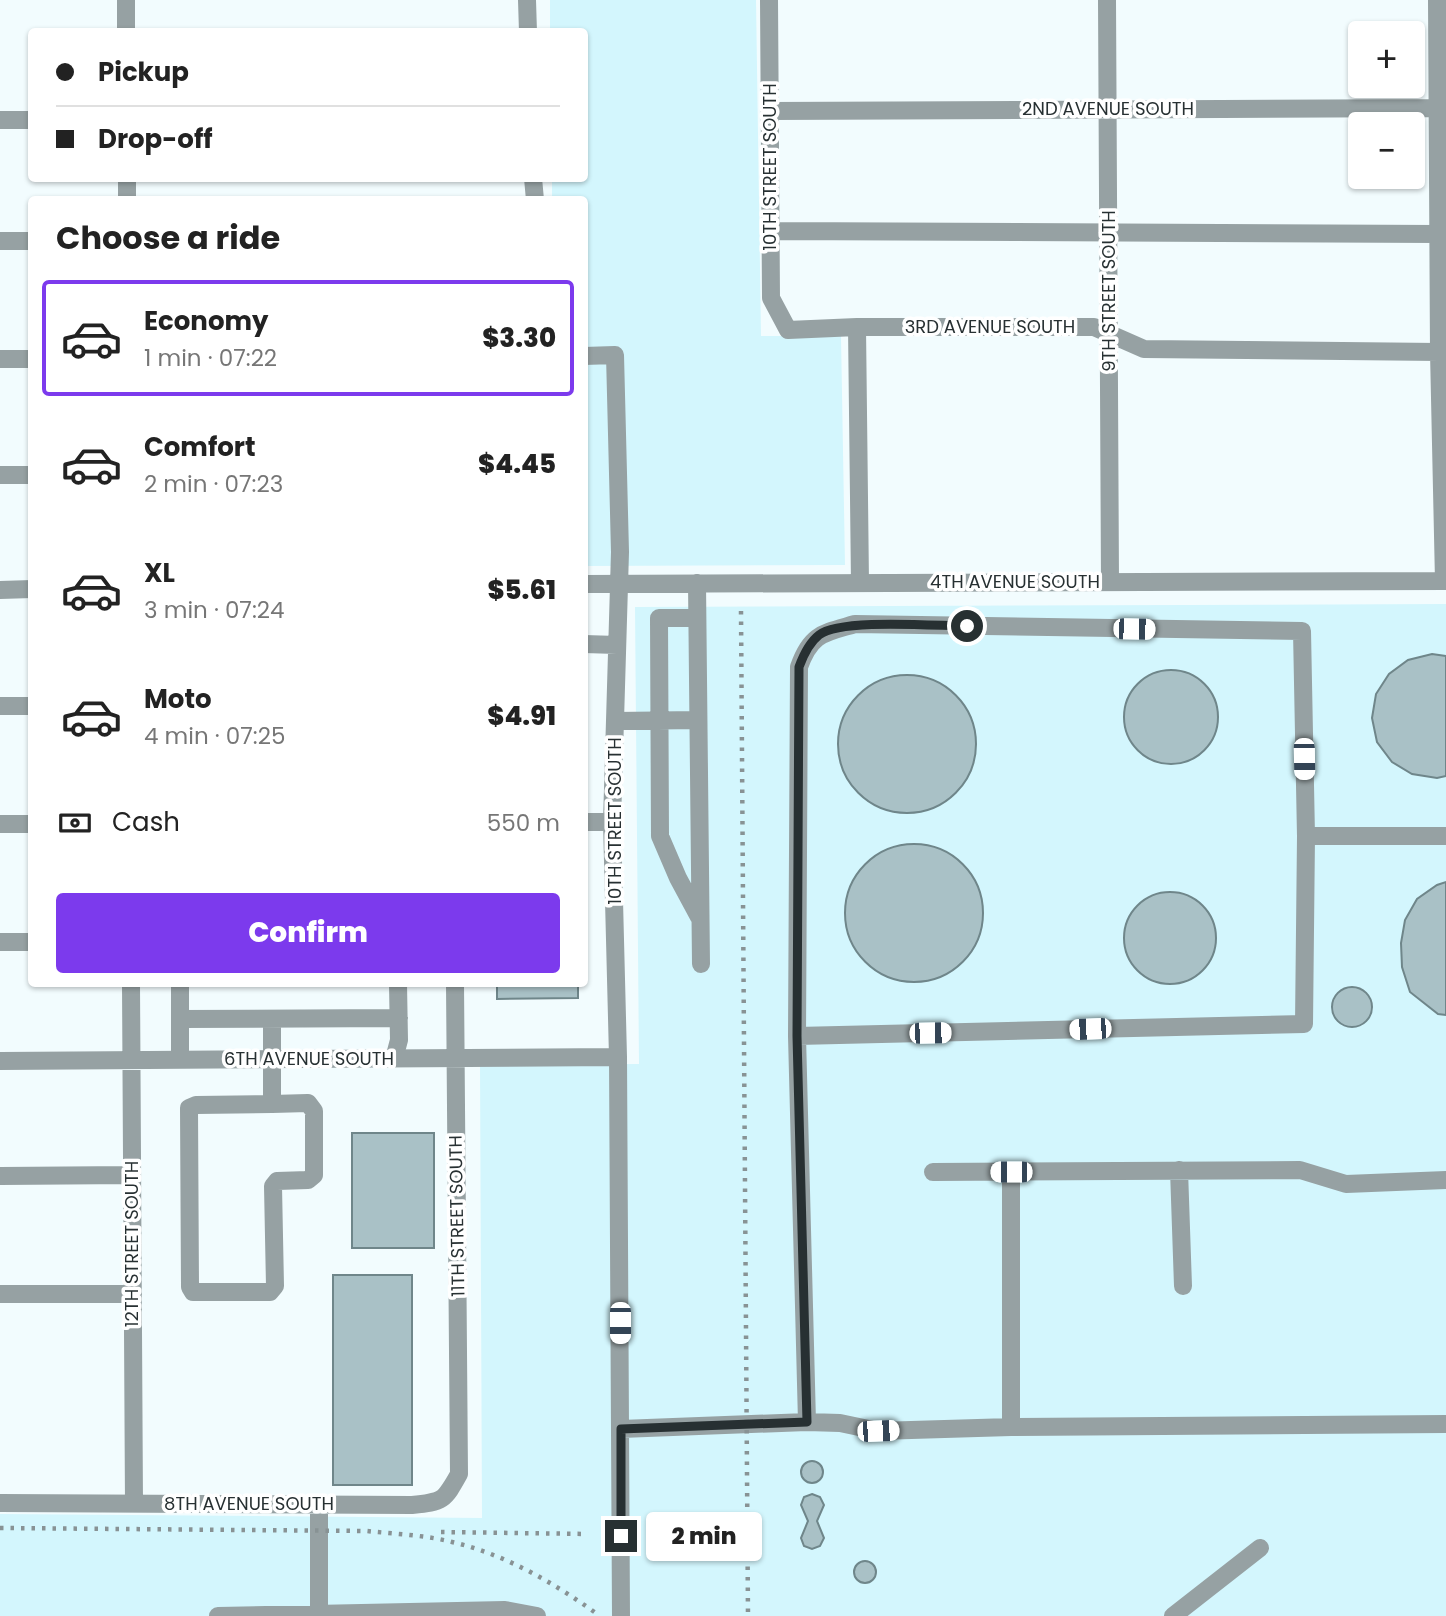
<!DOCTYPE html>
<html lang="en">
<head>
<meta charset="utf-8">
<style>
	:root { --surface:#fff; --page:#f6f6f6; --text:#222; --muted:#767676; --line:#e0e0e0; --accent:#7c3aed }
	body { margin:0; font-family:Poppins,sans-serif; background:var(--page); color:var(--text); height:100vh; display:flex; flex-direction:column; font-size:26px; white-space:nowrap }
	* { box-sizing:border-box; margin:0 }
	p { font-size:23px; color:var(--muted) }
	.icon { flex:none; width:38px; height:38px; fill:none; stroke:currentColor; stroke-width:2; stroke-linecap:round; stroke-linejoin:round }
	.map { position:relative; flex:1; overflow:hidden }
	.details { position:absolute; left:28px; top:196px; width:560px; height:791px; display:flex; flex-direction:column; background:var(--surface); border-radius:7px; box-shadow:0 2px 5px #0004 }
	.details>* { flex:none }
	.guide { position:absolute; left:28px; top:28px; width:560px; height:154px; border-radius:7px; box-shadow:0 2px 5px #0004; display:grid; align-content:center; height:154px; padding:0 28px; background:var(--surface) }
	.buttons { position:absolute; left:1348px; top:21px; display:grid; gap:14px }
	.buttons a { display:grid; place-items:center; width:77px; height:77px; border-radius:7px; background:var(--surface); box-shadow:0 2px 5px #0004; font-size:35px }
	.end { position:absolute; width:32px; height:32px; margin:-16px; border:9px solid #273032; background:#fff; box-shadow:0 0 0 4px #fff }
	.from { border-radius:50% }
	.bubble { position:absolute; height:49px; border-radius:7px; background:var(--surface); box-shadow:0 2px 5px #0004; font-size:23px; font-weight:800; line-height:49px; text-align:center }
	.car { position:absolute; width:21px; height:42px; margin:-21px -10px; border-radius:9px; box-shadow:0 0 5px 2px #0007; background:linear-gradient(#fff 24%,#345 0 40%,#fff 0 76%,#345 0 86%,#fff 0) }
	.guide b { display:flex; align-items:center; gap:24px; height:66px; font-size:26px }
	.guide b+b { border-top:2px solid var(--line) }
	.guide i { width:18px; height:18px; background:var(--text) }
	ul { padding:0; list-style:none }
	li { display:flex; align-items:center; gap:21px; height:116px; margin:0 14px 10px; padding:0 14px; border:4px solid transparent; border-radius:7px }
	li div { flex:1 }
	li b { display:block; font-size:26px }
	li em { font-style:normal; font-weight:800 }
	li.on { border-color:var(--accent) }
	li>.icon { width:63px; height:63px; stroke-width:1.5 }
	h2 { padding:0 28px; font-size:32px; line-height:84px }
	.pay { display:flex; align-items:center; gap:18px; height:77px; padding:0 28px; font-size:26px }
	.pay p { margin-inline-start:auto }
	.primary-button { display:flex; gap:14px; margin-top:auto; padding:14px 28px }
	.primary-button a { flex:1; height:80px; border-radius:7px; background:var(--accent); color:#fff; font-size:28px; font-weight:800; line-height:80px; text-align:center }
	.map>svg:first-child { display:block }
	.built { fill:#d3f6fd }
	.building { fill:#a9c1c6; stroke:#6f868a; stroke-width:2 }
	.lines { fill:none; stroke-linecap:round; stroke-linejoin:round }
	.minor { stroke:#96a1a3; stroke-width:18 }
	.rail { stroke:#889294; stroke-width:4.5; stroke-dasharray:3.5 7; stroke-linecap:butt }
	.route { stroke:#273032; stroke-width:9 }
	.labels { text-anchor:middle; stroke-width:7; stroke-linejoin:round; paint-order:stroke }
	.street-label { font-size:18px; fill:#273032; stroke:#fff }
</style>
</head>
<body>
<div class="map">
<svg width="1446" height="1616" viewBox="0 0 1446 1616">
	<rect width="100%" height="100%" fill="#f2fcfe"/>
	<path class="built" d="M 550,0 L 756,0 L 761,336 L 841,336 L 845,565 L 585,566 L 584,200 L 552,199 L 552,179 L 584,178 L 584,32 L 550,31 Z
		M 1446,604 L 1446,1616 L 0,1616 L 0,1514 L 482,1518 L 480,1065 L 639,1064 L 635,607 Z"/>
	<path class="building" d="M 1432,654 L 1446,656 L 1446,776 L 1437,778 L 1412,774 L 1392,762 L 1377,742 L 1372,718 L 1376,694 L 1389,674 L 1408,660 Z
		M1124 717a47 47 0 1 1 94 0a47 47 0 1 1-94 0Z
		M838 744a69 69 0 1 1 138 0a69 69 0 1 1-138 0Z
		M845 913a69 69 0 1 1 138 0a69 69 0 1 1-138 0Z
		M 1446,882 L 1446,1015 L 1438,1014 L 1410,992 L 1402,967 L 1401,943 L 1405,920 L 1417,899 L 1437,885 Z
		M1124 938a46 46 0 1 1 92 0a46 46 0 1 1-92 0Z
		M 497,984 L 578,984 L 578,998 L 497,999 Z
		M1332 1007a20 20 0 1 1 40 0a20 20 0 1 1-40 0Z
		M 352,1133 L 434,1133 L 434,1248 L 352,1248 Z
		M 333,1275 L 412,1275 L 412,1485 L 333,1485 Z
		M801 1472a11 11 0 1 1 22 0a11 11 0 1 1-22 0Z
		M 812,1494 L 820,1497 L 824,1505 L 817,1521 L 824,1538 L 820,1546 L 812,1549 L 804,1546 L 801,1538 L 808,1521 L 801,1505 L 804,1497 Z
		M854 1572a11 11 0 1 1 22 0a11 11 0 1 1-22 0Z"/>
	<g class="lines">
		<path class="minor" d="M 126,0 L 126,32
			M 527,0 L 528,32
			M 769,0 L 771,298 L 788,330 L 857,327 L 1094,327 L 1144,349 L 1439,352
			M 1107,0 L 1110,582
			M 1437,0 L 1439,352 L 1444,581
			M 770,111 L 1446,108
			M 0,120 L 32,120
			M 127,178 L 127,200
			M 533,178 L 535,200
			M 771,231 L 1438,234
			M 0,241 L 32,241
			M 857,327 L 860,583
			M 584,356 L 615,355 L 620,552 L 612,822 L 618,1057 L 621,1616
			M 0,359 L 32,359
			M 0,475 L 32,475
			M 697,583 L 701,964
			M 584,584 L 1446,581
			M 0,590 L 32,589
			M 697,618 L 659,618 L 660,836 L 678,878 L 699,917
			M 584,644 L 617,645
			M 0,706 L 32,706
			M 615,721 L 698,720
			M 584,822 L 612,822
			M 0,824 L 32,824
			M 1306,836 L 1446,836
			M 0,942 L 32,942
			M 131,984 L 134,1504
			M 180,1019 L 399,1018
			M 797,1036 L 1304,1024 L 1306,836 L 1302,631 L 855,624 C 824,633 811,633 799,667 L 797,1036 L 807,1422 L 840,1423 L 878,1431 L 1011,1427 L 1446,1424
			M 394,1059 L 399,1040 L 398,984
			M 180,1060 L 180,984
			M 0,1061 L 618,1057
			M 272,1104 L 308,1103 L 314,1111 L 314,1175 L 308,1180 L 277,1181 L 273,1186 L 275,1286 L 270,1292 L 193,1292 L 190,1287 L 189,1108 L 196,1105 L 272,1104 L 272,1019
			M 1179,1170 L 1183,1286
			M 933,1172 L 1300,1170 L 1346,1184 L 1446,1180
			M 1011,1172 L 1011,1427
			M 0,1176 L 132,1175
			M 0,1294 L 133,1294
			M 621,1429 L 807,1422
			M 0,1503 L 412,1505 C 443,1502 444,1501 459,1474 L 455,984
			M 319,1505 L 319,1614
			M 218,1616 L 505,1610 L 537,1616
			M 1173,1616 L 1260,1548"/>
		<path class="rail" d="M 741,611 L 748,1616
			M 0,1528 L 367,1531 C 395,1534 425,1535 452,1542 C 507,1555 554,1583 600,1616
			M 441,1532 L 588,1534"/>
	</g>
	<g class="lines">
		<path class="route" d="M 621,1536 L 621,1429 L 807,1422 L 797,1036 L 799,667 C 803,656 810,642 819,635 C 840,618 937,626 967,626"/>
	</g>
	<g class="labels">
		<g class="street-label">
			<text x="1108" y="115">2ND AVENUE SOUTH</text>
			<text transform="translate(770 167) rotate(-90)" y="6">10TH STREET SOUTH</text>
			<text transform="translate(1109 291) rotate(-90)" y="6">9TH STREET SOUTH</text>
			<text x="990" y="333">3RD AVENUE SOUTH</text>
			<text x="1015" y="588">4TH AVENUE SOUTH</text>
			<text transform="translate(615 821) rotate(-90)" y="6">10TH STREET SOUTH</text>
			<text x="309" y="1065">6TH AVENUE SOUTH</text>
			<text transform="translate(457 1216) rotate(-91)" y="6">11TH STREET SOUTH</text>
			<text transform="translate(132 1244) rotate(-90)" y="6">12TH STREET SOUTH</text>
			<text x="249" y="1510">8TH AVENUE SOUTH</text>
		</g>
	</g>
</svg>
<div class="buttons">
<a>+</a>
<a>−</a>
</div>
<i class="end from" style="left:967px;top:626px"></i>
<i class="end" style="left:621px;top:1536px"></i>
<div class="bubble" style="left:646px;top:1512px;width:116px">2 min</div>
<i class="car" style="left:1134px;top:629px;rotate:91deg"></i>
<i class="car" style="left:1304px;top:759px;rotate:179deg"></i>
<i class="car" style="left:1090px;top:1029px;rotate:268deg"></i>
<i class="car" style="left:930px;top:1033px;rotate:89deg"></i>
<i class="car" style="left:1011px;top:1172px;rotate:270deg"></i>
<i class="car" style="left:620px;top:1323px;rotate:180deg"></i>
<i class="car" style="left:878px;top:1431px;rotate:88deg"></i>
<div class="guide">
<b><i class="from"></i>Pickup</b>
<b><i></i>Drop-off</b>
</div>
<section class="details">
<h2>Choose a ride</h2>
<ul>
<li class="on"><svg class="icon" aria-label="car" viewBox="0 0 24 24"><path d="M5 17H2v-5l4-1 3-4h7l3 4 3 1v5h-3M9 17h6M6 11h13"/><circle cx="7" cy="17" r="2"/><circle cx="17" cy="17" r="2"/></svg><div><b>Economy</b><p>1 min · 07:22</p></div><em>$3.30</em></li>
<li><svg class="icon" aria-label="car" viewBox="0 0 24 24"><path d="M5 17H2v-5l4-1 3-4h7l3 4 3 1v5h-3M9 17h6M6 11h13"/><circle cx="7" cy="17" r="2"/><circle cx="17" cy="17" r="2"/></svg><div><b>Comfort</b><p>2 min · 07:23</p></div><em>$4.45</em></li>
<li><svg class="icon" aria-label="car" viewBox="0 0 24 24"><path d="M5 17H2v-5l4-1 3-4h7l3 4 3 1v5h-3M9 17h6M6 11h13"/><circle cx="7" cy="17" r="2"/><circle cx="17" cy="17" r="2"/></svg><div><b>XL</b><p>3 min · 07:24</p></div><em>$5.61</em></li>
<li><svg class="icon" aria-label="car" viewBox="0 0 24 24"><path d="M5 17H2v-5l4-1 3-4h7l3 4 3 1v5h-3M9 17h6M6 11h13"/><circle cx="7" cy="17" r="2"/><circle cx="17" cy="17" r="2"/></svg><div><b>Moto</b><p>4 min · 07:25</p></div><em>$4.91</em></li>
</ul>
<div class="pay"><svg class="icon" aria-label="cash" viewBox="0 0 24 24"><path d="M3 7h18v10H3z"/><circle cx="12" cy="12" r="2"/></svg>Cash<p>550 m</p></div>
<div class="primary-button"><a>Confirm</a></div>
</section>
</div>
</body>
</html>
